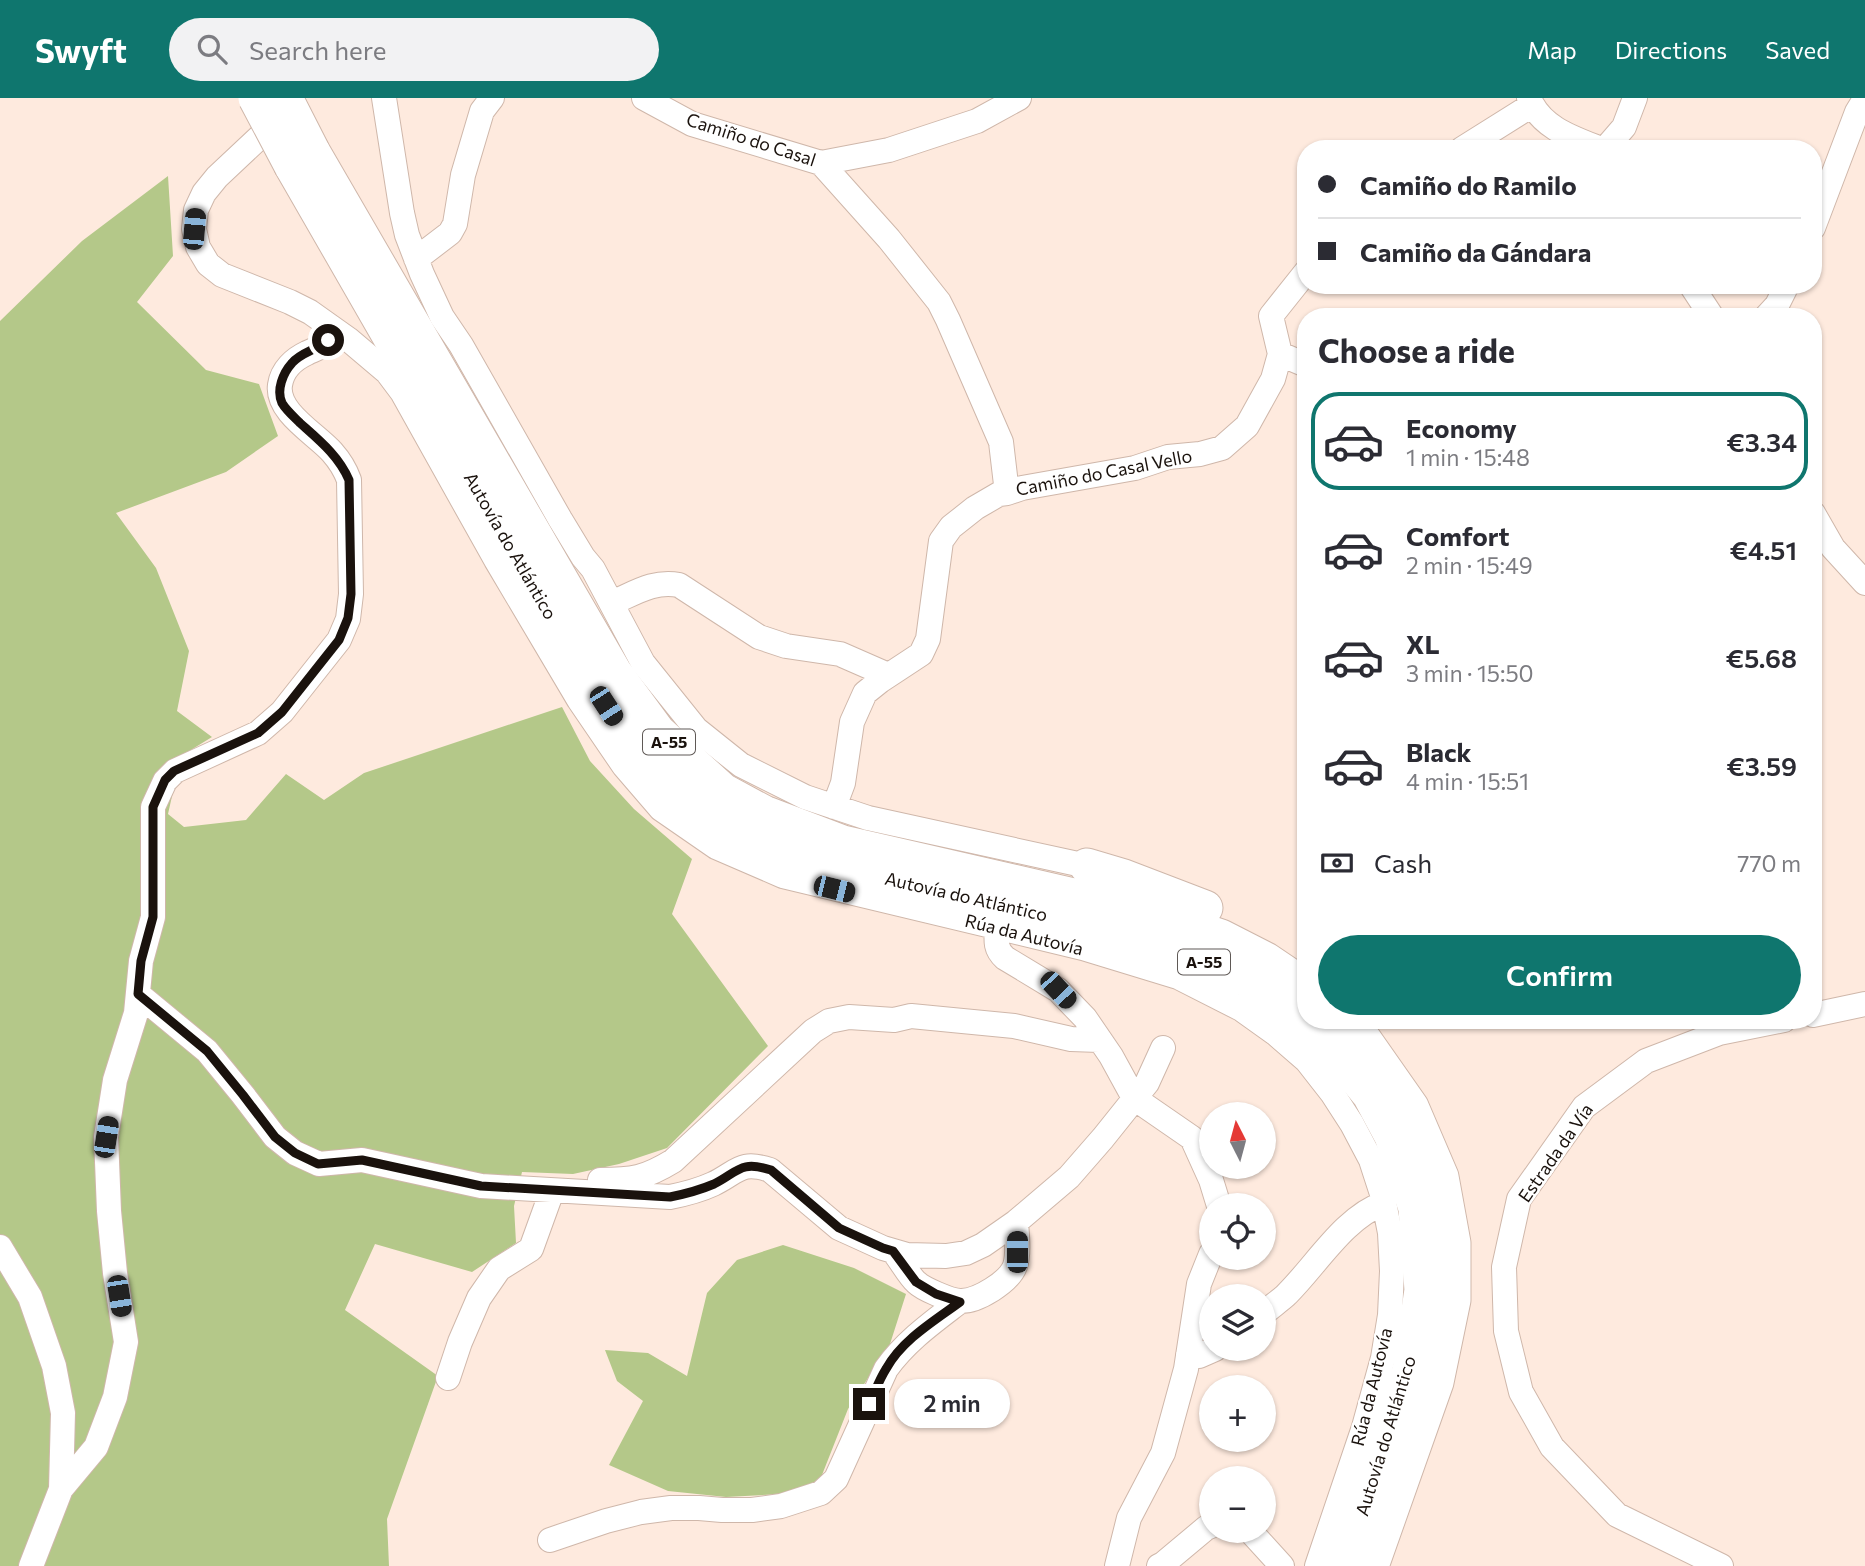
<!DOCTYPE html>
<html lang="en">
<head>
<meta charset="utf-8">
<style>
	:root { --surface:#fff; --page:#f2f2f3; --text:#2b2b33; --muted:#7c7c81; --line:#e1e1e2; --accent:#0f766e }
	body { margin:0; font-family:Commissioner,sans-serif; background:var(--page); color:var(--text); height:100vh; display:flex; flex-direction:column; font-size:26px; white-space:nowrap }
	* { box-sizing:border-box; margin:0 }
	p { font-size:23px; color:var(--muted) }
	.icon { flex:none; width:38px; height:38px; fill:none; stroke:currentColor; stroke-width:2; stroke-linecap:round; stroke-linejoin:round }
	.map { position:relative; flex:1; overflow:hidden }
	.panel { position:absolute; left:1297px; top:210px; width:525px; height:721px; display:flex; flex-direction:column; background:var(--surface); border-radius:28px; box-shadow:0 2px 5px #0004 }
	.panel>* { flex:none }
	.hud { position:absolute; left:1297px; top:42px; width:525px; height:154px; border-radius:28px; box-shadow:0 2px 5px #0004; display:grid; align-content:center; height:154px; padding:0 21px; background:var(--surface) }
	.needle { width:46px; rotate:354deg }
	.controls { position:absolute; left:1199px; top:1004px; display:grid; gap:14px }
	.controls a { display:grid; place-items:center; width:77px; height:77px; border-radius:50%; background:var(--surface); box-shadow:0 2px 5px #0004; font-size:35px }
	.end { position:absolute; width:32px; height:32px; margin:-16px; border:9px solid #1a120d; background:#fff; box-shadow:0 0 0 4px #fff }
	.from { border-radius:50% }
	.bubble { position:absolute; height:49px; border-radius:24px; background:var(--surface); box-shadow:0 2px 5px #0004; font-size:23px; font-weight:600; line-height:49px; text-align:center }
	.car { position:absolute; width:21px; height:42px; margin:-21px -10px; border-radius:9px; box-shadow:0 0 5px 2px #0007; background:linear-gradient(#222 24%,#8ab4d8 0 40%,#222 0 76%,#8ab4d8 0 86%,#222 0) }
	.hud b { display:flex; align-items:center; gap:24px; height:66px; font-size:26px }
	.hud b+b { border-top:2px solid var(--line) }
	.hud i { width:18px; height:18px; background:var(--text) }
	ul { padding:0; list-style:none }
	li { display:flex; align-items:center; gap:21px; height:98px; margin:0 14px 10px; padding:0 7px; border:4px solid transparent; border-radius:28px }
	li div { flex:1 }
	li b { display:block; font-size:26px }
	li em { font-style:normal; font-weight:600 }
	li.current { border-color:var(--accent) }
	li>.icon { width:63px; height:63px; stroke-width:1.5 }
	h2 { padding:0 21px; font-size:32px; line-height:84px }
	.pay { display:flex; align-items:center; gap:18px; height:77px; padding:0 21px; font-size:26px }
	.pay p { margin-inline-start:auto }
	.primary-button { display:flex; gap:14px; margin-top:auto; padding:14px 21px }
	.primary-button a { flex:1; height:80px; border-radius:42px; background:var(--accent); color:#fff; font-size:28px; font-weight:600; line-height:80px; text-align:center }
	header { display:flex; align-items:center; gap:42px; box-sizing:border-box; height:98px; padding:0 35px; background:var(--accent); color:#fff }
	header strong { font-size:33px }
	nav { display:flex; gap:38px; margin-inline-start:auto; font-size:24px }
	.search { width:490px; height:63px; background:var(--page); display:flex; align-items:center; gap:18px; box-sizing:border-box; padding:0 24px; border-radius:38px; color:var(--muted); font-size:26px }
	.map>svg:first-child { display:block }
	.green { fill:#b4c889 }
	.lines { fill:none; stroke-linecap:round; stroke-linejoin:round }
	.minor-casing { stroke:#cfb7aa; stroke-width:26 }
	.highway-casing { stroke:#cfb7aa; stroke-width:37 }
	.minor { stroke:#fff; stroke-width:24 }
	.highway { stroke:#fff; stroke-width:35 }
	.highway-bridge-casing { stroke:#cfb7aa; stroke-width:37; stroke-linecap:butt }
	.highway-bridge { stroke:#fff; stroke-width:35 }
	.route { stroke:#1a120d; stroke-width:9 }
	.labels { text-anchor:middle; stroke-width:5; stroke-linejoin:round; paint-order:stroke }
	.shield { fill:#fff; stroke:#5f5956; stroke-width:2 }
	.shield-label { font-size:16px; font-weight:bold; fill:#1a120d }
	.street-label { font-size:18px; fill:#1a120d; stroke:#fff }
</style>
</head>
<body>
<header>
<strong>Swyft</strong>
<div class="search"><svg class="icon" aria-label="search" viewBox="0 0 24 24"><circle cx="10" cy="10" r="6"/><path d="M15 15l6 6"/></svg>Search here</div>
<nav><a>Map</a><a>Directions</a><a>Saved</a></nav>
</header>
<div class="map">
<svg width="1865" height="1468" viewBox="0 0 1865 1468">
	<rect width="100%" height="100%" fill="#feeade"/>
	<path class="green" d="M 168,78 L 173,158 L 137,204 L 206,272 L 259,286 L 278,338 L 226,374 L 116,415 L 156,470 L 189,553 L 177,613 L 212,639 L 181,658 L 168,716 L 184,729 L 246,722 L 286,676 L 324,702 L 364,675 L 562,609 L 590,663 L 634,711 L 692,761 L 672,816 L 768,948 L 667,1050 L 619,1066 L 573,1076 L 522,1074 L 514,1108 L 516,1145 L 472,1174 L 375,1146 L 345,1212 L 438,1278 L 387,1421 L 389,1468 L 0,1468 L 0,223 L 82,143 Z
		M 783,1147 L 854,1170 L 906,1196 L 890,1246 L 848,1311 L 820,1382 L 782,1396 L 726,1399 L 668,1393 L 609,1367 L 643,1303 L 617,1283 L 605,1252 L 648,1255 L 687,1278 L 707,1195 L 737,1162 Z"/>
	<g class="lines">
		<g class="minor-casing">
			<path id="minor" d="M 384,0 L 402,115 L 407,137 L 422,176 L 442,219 L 461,247 L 560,421 L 583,459 L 593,471 L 643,565 L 696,631 L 741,667 L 805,699 L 868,720 L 1087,768
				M 644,0 L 692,26 L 821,65 L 889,52 L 977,23 L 1019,0
				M 1529,0 C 1541,30 1573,40 1601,51
				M 282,18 L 217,79 L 204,95 L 196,112 L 194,131 L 198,149 L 208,166 L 222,177 L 290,204 L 310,214 L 348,241 L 387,274 L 402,294 L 496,462 L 579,602 L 624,668 L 661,711 L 716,749 L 783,778 L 1083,850 L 1178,879 L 1241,911 L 1276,936 L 1307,963 L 1332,995 L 1352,1026 L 1371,1062 L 1383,1099 L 1390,1135 L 1392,1173 L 1390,1217 L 1383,1260 L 1364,1329 L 1317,1468
				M 1462,51 L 1532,7
				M 1605,51 L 1624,29 L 1635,0
				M 821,65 L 889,141 L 939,204 L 948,222 L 1001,344 L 1007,395 L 1022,390 L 1135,370 L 1168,359 L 1200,356 L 1222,350 L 1247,328 L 1273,281 L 1280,256 L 1271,218 L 1306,174
				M 1813,130 L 1857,14 L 1865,1
				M 416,161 L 450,135 L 455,126 L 463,77 L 482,13 L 492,0
				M 1691,187 L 1712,219
				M 1766,219 L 1777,207 L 1787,187
				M 1280,256 L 1306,267
				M 1813,415 L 1833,450 L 1865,485
				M 612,505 C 635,495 654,482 679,487 L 759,539 L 786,548 L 840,556 L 888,577
				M 834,709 L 843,685 L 852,624 L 865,595 L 880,583 L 921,556 L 928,541 L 941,443 L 951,429 L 975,410 L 999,396 L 1007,395
				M 997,830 C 996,843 995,851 1005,860 L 1058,892 L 1085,920 L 1111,958 L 1134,1000 L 1192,1040 L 1211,1082 L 1219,1108
				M 138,896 L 207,953 L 243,997 L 275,1039 L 295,1055 L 319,1066 L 362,1062 L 481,1088 L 670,1099 C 685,1096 700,1092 713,1086 C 738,1074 740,1062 770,1072 L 839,1130 L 883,1150 L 907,1157 L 946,1158 L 966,1155 L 983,1147 L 1016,1124 L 1069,1079 L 1103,1040 L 1147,985 L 1163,950
				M 1813,917 L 1865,906
				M 600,1082 C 633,1082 645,1080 673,1063 L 813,933 L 829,923 L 849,919 L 894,922 L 911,918 L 1014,928 L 1071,941 L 1099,942
				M 0,1149 L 30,1199 L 54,1268 L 63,1315 L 61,1391 L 31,1468
				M 893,1153 C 900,1161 909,1178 916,1184 C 923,1191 951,1203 961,1203 C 978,1203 1009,1184 1015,1168 C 1019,1155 1017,1138 1016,1124
				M 1264,1215 C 1271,1209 1278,1204 1285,1198 C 1316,1168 1343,1120 1384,1105
				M 1188,1257 L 1199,1258 L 1215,1251
				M 448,1280 L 460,1244 L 479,1200 L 499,1171 L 531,1151 L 552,1093
				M 61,1391 L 96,1349 L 115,1299 L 126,1244 L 115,1175 L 109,1113 L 106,1039 L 115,982 L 136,915 L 141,863 L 153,819 L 153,709 L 165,683 L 175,673 L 258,635 L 282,614 L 339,542 L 348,521 L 351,496 L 349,382 C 345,371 340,363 332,354 C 316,336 276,314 280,287 C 282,272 294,261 307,255 C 313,252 321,250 326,244 C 329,240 329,235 330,229
				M 1250,1433 L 1282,1468
				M 550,1442 L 606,1423 L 641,1414 L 671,1410 L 699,1410 L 722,1412 L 752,1412 L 781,1408 L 821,1395 L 836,1381 L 886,1271 C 906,1243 933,1224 959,1204
				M 1117,1468 L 1129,1420 L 1163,1355 L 1186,1271 L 1199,1186 L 1211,1156
				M 1159,1468 L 1163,1466 L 1206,1430 L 1211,1428
				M 1721,1468 L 1617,1417 L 1552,1349 L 1521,1294 L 1506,1233 L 1504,1169 L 1519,1101 L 1584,1009 L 1646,963 L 1719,935 L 1784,922"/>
		</g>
		<g class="highway-casing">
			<path id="highway" d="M 312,53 L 614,574 L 658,634 L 723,693 L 764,715 L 843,745 L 1156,817 L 1221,839 L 1266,862 L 1306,889
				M 292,68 L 583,574 L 614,620 L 647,661 L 685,697 L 731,729 L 778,752 L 827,768 L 1080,825 L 1182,854 L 1248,882 L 1296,915 L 1338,958 L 1370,997 L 1392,1038 L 1416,1110 L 1422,1192 L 1410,1272 L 1345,1468
				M 1087,768 L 1124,779 L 1205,810
				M 1344,922 L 1362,939 L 1411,1009 L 1441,1079 L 1453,1145 L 1453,1202 L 1436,1284 L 1371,1468"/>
		</g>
		<use href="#minor" class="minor"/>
		<use href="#highway" class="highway"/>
		<g class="highway-bridge-casing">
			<path id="highway-bridge" d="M 256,0 L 292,68
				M 285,0 L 312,53"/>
		</g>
		<use href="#highway-bridge" class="highway-bridge"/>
	</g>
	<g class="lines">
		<path class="route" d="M 328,242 C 317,252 301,254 292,265 C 283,275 276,292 282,305 C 286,312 294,319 300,325 C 319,342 339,358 349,382 L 351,496 L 348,520 L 339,542 L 282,614 L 258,635 L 174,673 L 165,682 L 153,709 L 153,819 L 141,863 L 138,896 L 207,953 L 243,997 L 275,1039 L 295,1055 L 318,1066 L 362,1062 L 481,1088 L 670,1099 C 685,1096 700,1092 714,1086 C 738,1074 740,1062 771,1072 L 839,1130 L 883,1150 L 893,1153 L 916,1184 L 936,1196 L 960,1204 C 934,1223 902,1242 886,1271 C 879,1282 875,1294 869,1306"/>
	</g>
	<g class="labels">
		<g class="shield">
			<rect x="643" y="631.5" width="52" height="25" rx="5"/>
			<rect x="1178" y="851.5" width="52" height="25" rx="5"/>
		</g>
		<g class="shield-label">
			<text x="669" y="650">A-55</text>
			<text x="1204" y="870">A-55</text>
		</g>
		<g class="street-label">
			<text transform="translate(751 42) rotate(18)" y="6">Camiño do Casal</text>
			<text transform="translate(1104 375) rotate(-11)" y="6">Camiño do Casal Vello</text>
			<text transform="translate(510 448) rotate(60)" y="6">Autovía do Atlántico</text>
			<text transform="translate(966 799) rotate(13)" y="6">Autovía do Atlántico</text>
			<text transform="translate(1024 837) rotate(14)" y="6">Rúa da Autovía</text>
			<text transform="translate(1556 1055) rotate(-55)" y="6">Estrada da Vía</text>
			<text transform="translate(1372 1289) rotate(-76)" y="6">Rúa da Autovía</text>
			<text transform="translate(1386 1338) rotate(-73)" y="6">Autovía do Atlántico</text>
		</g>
	</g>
</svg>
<div class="controls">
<a><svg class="needle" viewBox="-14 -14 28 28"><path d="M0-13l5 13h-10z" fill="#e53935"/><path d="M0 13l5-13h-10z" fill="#7c7c81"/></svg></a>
<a><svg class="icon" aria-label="locate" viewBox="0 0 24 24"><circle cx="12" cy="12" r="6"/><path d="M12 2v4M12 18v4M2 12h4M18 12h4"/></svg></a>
<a><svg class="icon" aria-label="layers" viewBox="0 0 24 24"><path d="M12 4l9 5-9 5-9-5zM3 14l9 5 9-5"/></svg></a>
<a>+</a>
<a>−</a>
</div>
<i class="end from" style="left:328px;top:242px"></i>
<i class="end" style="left:869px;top:1306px"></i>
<div class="bubble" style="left:894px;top:1281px;width:116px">2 min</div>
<i class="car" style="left:194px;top:131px;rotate:5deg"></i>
<i class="car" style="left:606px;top:608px;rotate:147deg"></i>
<i class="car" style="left:834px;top:791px;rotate:104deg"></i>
<i class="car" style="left:1058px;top:892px;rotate:137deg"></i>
<i class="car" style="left:106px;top:1039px;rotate:9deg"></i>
<i class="car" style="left:1017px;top:1154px;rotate:0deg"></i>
<i class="car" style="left:119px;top:1198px;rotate:171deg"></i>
<div class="hud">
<b><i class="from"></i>Camiño do Ramilo</b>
<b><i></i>Camiño da Gándara</b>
</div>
<section class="panel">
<h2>Choose a ride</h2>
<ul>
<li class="current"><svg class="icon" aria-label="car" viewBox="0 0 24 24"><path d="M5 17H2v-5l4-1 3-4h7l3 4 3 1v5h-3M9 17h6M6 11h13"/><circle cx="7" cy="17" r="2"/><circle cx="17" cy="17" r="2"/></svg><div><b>Economy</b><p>1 min · 15:48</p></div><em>€3.34</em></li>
<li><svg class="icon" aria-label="car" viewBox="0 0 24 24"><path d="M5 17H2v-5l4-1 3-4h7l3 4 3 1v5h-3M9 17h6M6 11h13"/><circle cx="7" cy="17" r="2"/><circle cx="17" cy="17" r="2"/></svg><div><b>Comfort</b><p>2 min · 15:49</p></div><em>€4.51</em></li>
<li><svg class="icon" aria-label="car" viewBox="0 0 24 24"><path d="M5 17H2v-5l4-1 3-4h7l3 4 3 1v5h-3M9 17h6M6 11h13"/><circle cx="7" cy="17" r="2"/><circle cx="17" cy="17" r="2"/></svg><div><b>XL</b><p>3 min · 15:50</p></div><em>€5.68</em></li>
<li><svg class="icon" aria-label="car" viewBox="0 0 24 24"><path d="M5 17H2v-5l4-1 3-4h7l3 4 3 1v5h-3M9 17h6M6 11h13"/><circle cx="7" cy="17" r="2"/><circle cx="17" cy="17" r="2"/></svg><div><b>Black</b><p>4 min · 15:51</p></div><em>€3.59</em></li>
</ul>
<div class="pay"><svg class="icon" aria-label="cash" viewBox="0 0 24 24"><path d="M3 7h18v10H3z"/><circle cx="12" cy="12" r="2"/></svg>Cash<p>770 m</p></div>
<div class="primary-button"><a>Confirm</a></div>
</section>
</div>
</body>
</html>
